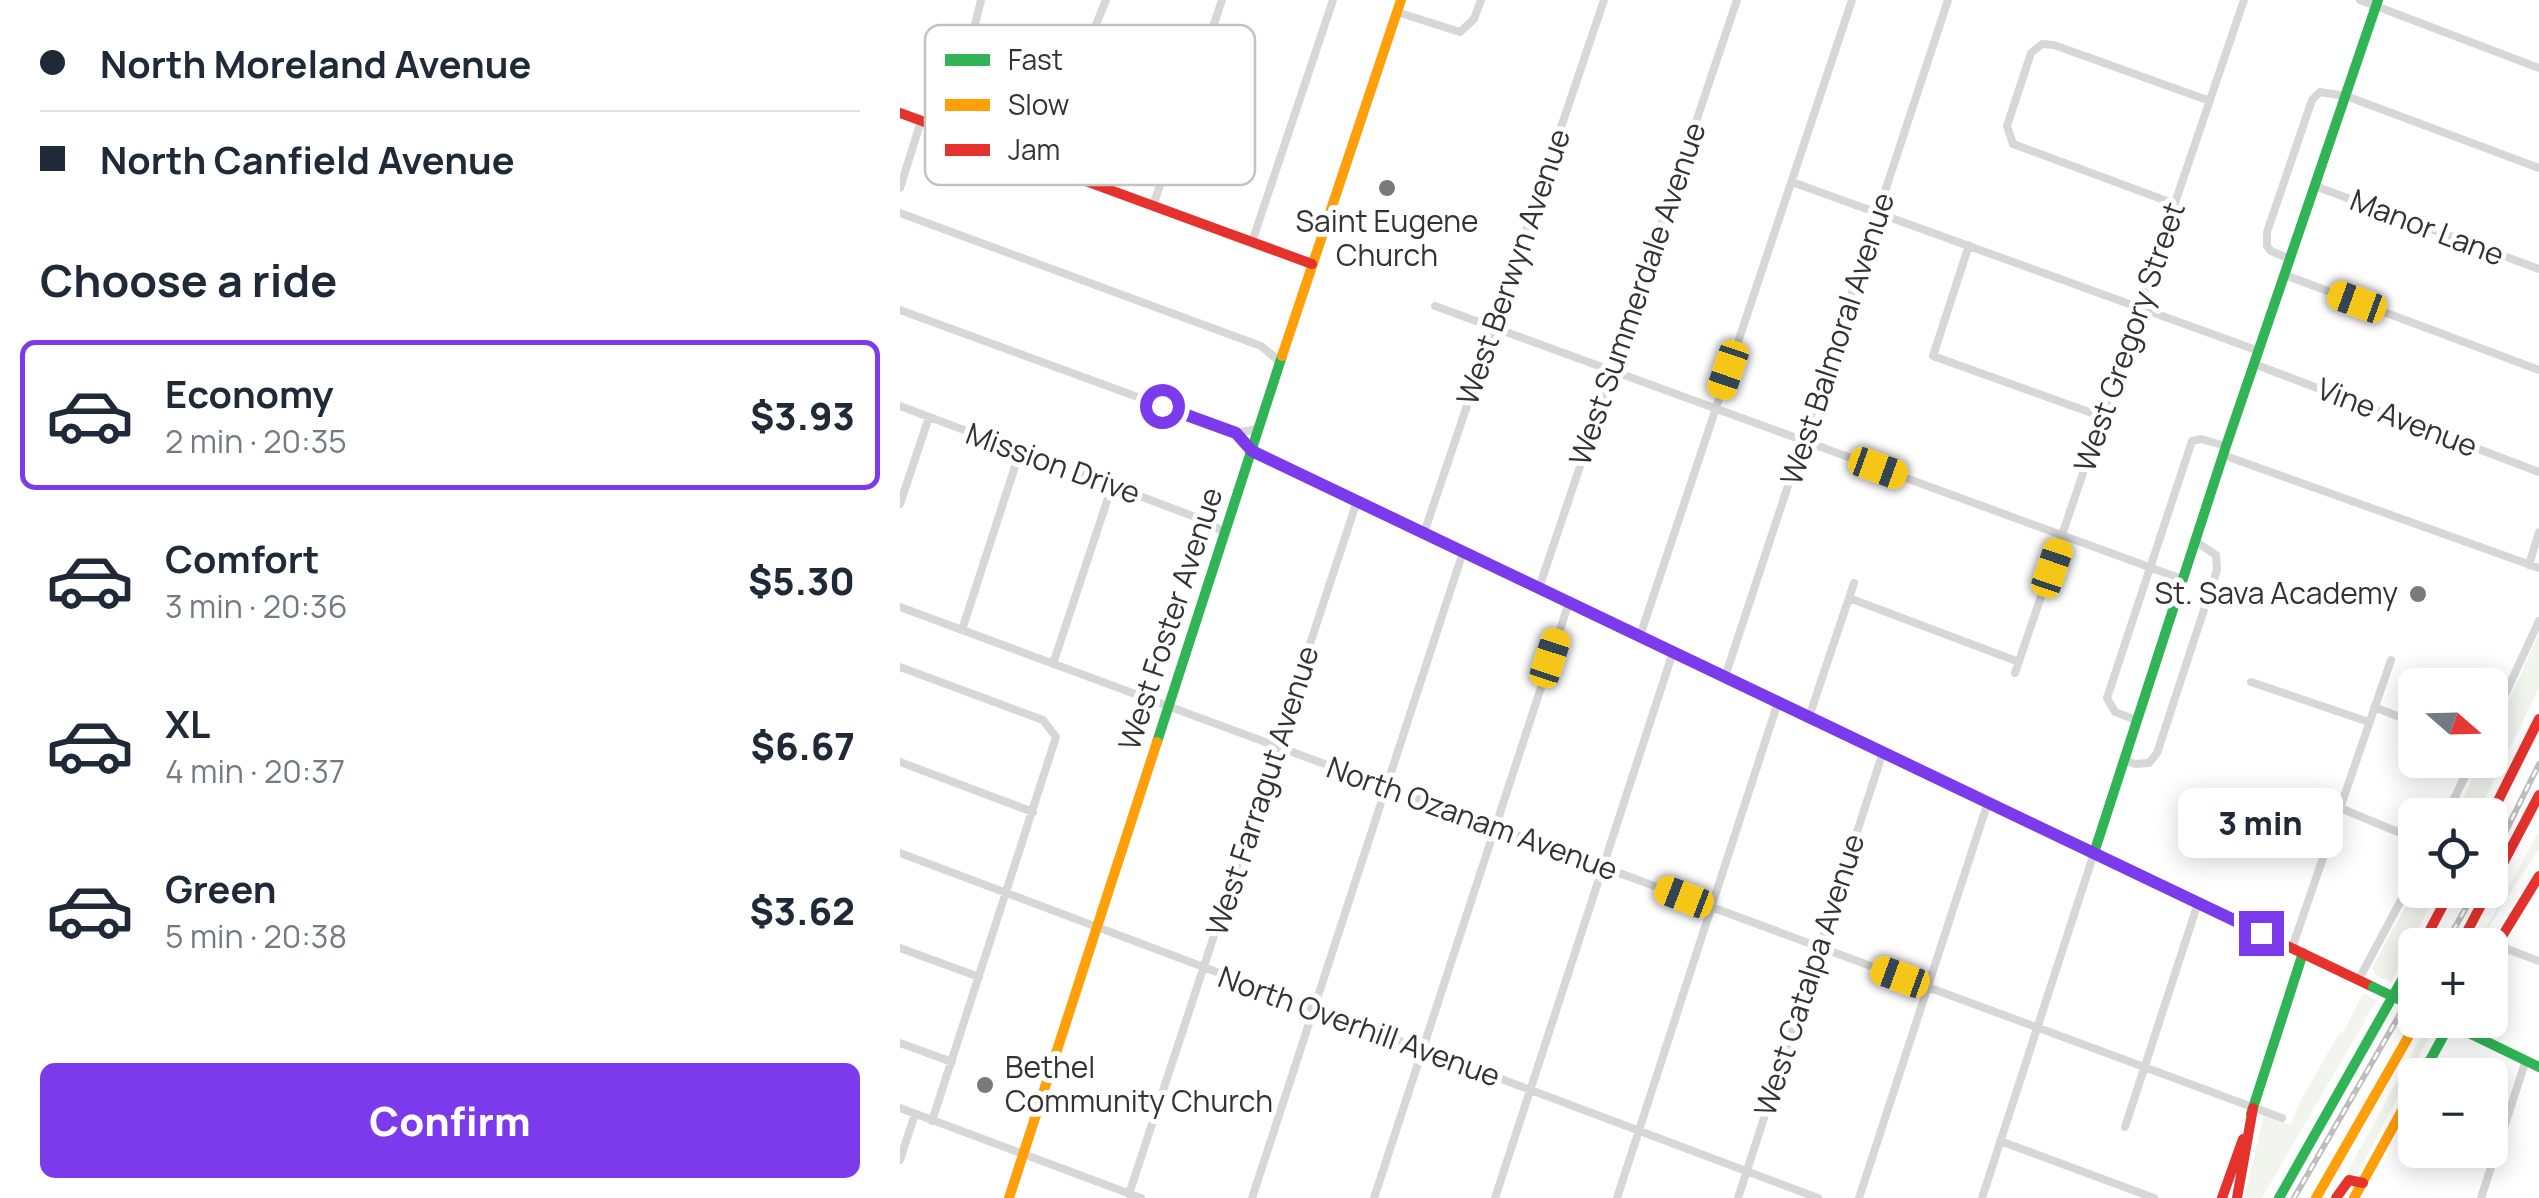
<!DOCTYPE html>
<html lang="en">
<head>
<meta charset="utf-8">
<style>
	:root { --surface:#fff; --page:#f2f2f3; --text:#1f2937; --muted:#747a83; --line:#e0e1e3; --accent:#7c3aed }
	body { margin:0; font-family:Manrope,sans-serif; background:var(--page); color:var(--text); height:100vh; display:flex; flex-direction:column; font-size:38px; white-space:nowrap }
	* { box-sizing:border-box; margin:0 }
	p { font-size:32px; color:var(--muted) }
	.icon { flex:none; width:55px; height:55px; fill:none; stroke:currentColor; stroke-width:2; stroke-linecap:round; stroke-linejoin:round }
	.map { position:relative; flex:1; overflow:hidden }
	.details { display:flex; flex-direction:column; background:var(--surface); width:900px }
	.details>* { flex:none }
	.banner { display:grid; align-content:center; height:220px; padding:0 40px; background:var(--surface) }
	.needle { width:65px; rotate:110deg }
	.tools { position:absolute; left:1498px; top:668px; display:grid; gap:20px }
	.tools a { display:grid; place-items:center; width:110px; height:110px; border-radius:15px; background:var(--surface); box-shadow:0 5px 25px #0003; font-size:50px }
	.end { position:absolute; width:45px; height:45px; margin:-22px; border:12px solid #7c3aed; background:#fff; box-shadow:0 0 0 5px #fff }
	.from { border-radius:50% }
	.bubble { position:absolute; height:70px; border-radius:15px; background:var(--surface); box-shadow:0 5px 25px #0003; font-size:32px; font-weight:800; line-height:70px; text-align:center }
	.car { position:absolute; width:30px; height:60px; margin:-30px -15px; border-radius:12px; box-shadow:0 0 8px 2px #0007; background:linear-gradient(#f5c518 24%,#345 0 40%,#f5c518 0 76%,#345 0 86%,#f5c518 0) }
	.banner b { display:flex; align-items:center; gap:35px; height:95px; font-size:38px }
	.banner b+b { border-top:2px solid var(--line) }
	.banner i { width:25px; height:25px; background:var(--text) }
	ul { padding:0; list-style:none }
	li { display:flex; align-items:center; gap:30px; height:150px; margin:0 20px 15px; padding:0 20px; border:5px solid transparent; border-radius:15px }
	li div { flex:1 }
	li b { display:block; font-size:38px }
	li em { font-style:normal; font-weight:800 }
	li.active { border-color:var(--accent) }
	li>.icon { width:90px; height:90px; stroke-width:1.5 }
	h2 { padding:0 40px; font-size:45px; line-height:120px }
	.button { display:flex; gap:20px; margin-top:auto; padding:20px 40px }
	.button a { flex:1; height:115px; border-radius:15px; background:var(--accent); color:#fff; font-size:40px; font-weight:800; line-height:115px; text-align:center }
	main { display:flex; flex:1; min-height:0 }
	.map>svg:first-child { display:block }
	.green { fill:#f1f5ed }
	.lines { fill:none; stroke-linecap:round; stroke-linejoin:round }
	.street { stroke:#d7d7d7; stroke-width:8 }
	.fast { stroke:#30b455; stroke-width:10 }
	.slow { stroke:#ff9f0a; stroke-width:10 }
	.jam { stroke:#e5322d; stroke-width:10 }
	.rail-casing { stroke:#bebebe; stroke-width:6 }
	.rail { stroke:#fff; stroke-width:2.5; stroke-dasharray:8; stroke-linecap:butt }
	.fast-bridge { stroke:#30b455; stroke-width:10 }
	.route { stroke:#7c3aed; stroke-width:12 }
	.poi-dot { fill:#7a7a7a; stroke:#fff; stroke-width:4 }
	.labels { text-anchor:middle; stroke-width:10; stroke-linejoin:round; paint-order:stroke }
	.poi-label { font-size:30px; fill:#333; stroke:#fff }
	.street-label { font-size:30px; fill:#333; stroke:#fff }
	.key { fill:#fff; stroke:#c2c2c2; stroke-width:2.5 }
	.key-label { font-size:28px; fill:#333 }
</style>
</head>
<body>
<main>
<section class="details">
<div class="banner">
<b><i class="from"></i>North Moreland Avenue</b>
<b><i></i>North Canfield Avenue</b>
</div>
<h2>Choose a ride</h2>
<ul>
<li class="active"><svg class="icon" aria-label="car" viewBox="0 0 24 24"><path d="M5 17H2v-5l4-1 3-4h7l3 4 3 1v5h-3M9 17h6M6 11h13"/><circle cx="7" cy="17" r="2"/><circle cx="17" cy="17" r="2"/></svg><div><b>Economy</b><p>2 min · 20:35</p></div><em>$3.93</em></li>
<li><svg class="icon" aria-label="car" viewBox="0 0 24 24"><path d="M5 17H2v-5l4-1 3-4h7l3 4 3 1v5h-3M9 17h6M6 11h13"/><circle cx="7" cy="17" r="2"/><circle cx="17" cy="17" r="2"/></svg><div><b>Comfort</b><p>3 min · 20:36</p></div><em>$5.30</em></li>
<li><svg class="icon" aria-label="car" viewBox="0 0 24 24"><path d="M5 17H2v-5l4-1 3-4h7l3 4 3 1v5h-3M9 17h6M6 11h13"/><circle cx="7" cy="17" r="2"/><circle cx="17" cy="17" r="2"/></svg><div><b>XL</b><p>4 min · 20:37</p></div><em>$6.67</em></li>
<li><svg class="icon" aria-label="car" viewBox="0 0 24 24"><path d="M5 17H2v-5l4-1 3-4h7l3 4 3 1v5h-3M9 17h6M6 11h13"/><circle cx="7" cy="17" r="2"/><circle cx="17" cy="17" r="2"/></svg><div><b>Green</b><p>5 min · 20:38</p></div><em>$3.62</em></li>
</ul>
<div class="button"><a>Confirm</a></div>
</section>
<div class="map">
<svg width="1639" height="1198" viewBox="0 0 1639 1198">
	<rect width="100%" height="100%" fill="#fff"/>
	<path class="green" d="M 1639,634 L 1639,688 L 1577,815 L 1555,815 L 1582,760 L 1590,760 L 1590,743 Z
		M 1639,831 L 1639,849 L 1577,945 Z
		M 1515,889 L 1538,890 L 1491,982 L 1476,975 L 1472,968 Z
		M 1463,993 L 1477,1000 L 1362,1198 L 1344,1198 L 1364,1116 L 1391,1125 L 1399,1103 L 1440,1032 L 1443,1033 Z
		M 1527,1026 L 1528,1039 L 1458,1173 L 1443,1180 Z"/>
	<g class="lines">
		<path class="street" d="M 1460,0 L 1639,68
			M 497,12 L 560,32 L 574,19 L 581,0
			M 56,134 L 77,69 L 71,41 L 81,0
			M 164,173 L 185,111 L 178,75 L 180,64 L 206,0
			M 892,182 L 1359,351
			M 1415,186 L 1639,269
			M 0,188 L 21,121
			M 1275,204 L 1113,144 L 1107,126 L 1131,53 L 1142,44 L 1154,45 L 1310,101
			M 253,206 L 322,0
			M 0,213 L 361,346 L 380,362
			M 352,242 L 433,0
			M 1069,245 L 1033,356 L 1203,417
			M 1390,259 L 1371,251 L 1367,246 L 1367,232 L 1412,100 L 1420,92 L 1446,96 L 1639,168
			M 1385,275 L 1639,370
			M 535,306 L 1282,579
			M 0,310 L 336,433 L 358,429
			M 1354,364 L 1639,472
			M 0,406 L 306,521 L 325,533
			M 1323,455 L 1639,568
			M 0,504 L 29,417
			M 524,533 L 704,0
			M 1629,565 L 1639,532
			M 639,588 L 837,0
			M 949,598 L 1119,662
			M 0,607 L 1382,1118
			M 62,630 L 120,451
			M 740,636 L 952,0
			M 153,664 L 212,486
			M 0,667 L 143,720 L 156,737 L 32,1121
			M 1115,673 L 1344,0
			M 825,677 L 1048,0
			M 1351,682 L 1469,722
			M 1474,707 L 1515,723
			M 909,717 L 954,583
			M 1236,720 L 1215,712 L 1207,698 L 1292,441 L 1301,439 L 1326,446
			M 1590,727 L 1639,621
			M 1224,760 L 1235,764 L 1249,763 L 1257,753 L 1317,570 L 1316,555 L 1295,541
			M 0,762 L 133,812
			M 1440,808 L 1515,839
			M 1546,815 L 1573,760
			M 0,853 L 918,1198
			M 1596,945 L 1639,961
			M 0,948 L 79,977
			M 1392,948 L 1491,660
			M 1459,979 L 1515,874
			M 0,1043 L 52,1062
			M 0,1108 L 241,1198
			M 1225,1127 L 1298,903
			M 1100,1141 L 1254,1198
			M 0,1160 L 15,1114
			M 229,1194 L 457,501
			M 352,1198 L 563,552
			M 474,1198 L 669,602
			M 595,1198 L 773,652
			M 717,1198 L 878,702
			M 838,1198 L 983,752
			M 959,1198 L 1088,802
			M 1082,1198 L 1194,853
			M 1581,1198 L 1626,1060"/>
		<path class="fast" d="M 805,668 L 1268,889
			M 257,742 L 382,356
			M 1194,853 L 1326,446 L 1478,0
			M 1542,1020 L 1639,1067
			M 1522,1075 L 1552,1020
			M 1351,1114 L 1403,953
			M 1379,1198 L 1515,957"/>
		<path class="slow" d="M 382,356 L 501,0
			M 109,1198 L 257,742
			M 1416,1198 L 1518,1020
			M 1454,1198 L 1515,1087"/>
		<path class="jam" d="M 0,113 L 412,264
			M 351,451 L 805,668
			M 1590,817 L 1639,719
			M 1268,889 L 1473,987
			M 1522,945 L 1551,890
			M 1560,945 L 1639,795
			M 1590,956 L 1639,876
			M 1322,1198 L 1343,1139
			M 1337,1198 L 1353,1108
			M 1436,1198 L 1449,1180 L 1463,1183"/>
		<g class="rail-casing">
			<path id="rail" d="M 1590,863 L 1639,764
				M 1545,945 L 1576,890
				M 1394,1198 L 1515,988"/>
		</g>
		<use href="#rail" class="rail"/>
		<path class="fast-bridge" d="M 1473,987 L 1515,1007"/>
	</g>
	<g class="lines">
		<path class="route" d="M 262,406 L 336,433 L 352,451 L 1361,933"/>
	</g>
	<g class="poi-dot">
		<circle cx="487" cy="188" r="10"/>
		<circle cx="1518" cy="594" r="10"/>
		<circle cx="85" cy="1085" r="10"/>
	</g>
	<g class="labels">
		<g class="poi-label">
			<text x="487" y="232">Saint Eugene<tspan x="487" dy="34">Church</tspan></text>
			<text x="1498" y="604" text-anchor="end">St. Sava Academy</text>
			<text x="105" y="1078" text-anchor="start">Bethel<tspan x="105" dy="34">Community Church</tspan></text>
		</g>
		<g class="street-label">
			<text transform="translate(1527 228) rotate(21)" y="10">Manor Lane</text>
			<text transform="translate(614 267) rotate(-71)" y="10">West Berwyn Avenue</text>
			<text transform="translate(738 294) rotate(-71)" y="10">West Summerdale Avenue</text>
			<text transform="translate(1230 337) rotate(-71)" y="10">West Gregory Street</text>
			<text transform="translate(938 339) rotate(-72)" y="10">West Balmoral Avenue</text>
			<text transform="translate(1497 418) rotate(21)" y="10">Vine Avenue</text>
			<text transform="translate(153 464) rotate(20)" y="10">Mission Drive</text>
			<text transform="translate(271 619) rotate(-72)" y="10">West Foster Avenue</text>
			<text transform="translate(363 791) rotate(-72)" y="10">West Farragut Avenue</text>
			<text transform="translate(572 819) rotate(20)" y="10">North Ozanam Avenue</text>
			<text transform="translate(910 975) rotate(-72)" y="10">West Catalpa Avenue</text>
			<text transform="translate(459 1027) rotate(20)" y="10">North Overhill Avenue</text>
		</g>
	</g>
	<rect x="25" y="25" width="330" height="160" rx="15" class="key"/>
	<rect x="45" y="54" width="45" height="12" fill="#30b455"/>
	<rect x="45" y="99" width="45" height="12" fill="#ff9f0a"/>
	<rect x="45" y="144" width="45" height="12" fill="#e5322d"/>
	<g class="key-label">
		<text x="108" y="70">Fast</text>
		<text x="108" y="115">Slow</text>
		<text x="108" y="160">Jam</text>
	</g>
</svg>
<div class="tools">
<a><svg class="needle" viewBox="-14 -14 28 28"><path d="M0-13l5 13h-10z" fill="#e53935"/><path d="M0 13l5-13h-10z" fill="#747a83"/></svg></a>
<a><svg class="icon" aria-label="locate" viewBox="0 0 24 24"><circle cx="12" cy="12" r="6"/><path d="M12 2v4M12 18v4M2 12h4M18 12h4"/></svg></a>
<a>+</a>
<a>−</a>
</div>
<i class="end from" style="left:262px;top:406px"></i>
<i class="end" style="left:1361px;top:933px"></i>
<div class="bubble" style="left:1278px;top:788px;width:165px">3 min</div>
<i class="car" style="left:1457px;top:302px;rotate:290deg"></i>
<i class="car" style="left:828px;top:370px;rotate:199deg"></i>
<i class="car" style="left:978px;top:468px;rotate:110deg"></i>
<i class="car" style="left:1152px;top:568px;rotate:19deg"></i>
<i class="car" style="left:650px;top:658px;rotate:18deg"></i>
<i class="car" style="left:784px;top:897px;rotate:291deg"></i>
<i class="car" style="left:1000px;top:977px;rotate:290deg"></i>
</div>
</main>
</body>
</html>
